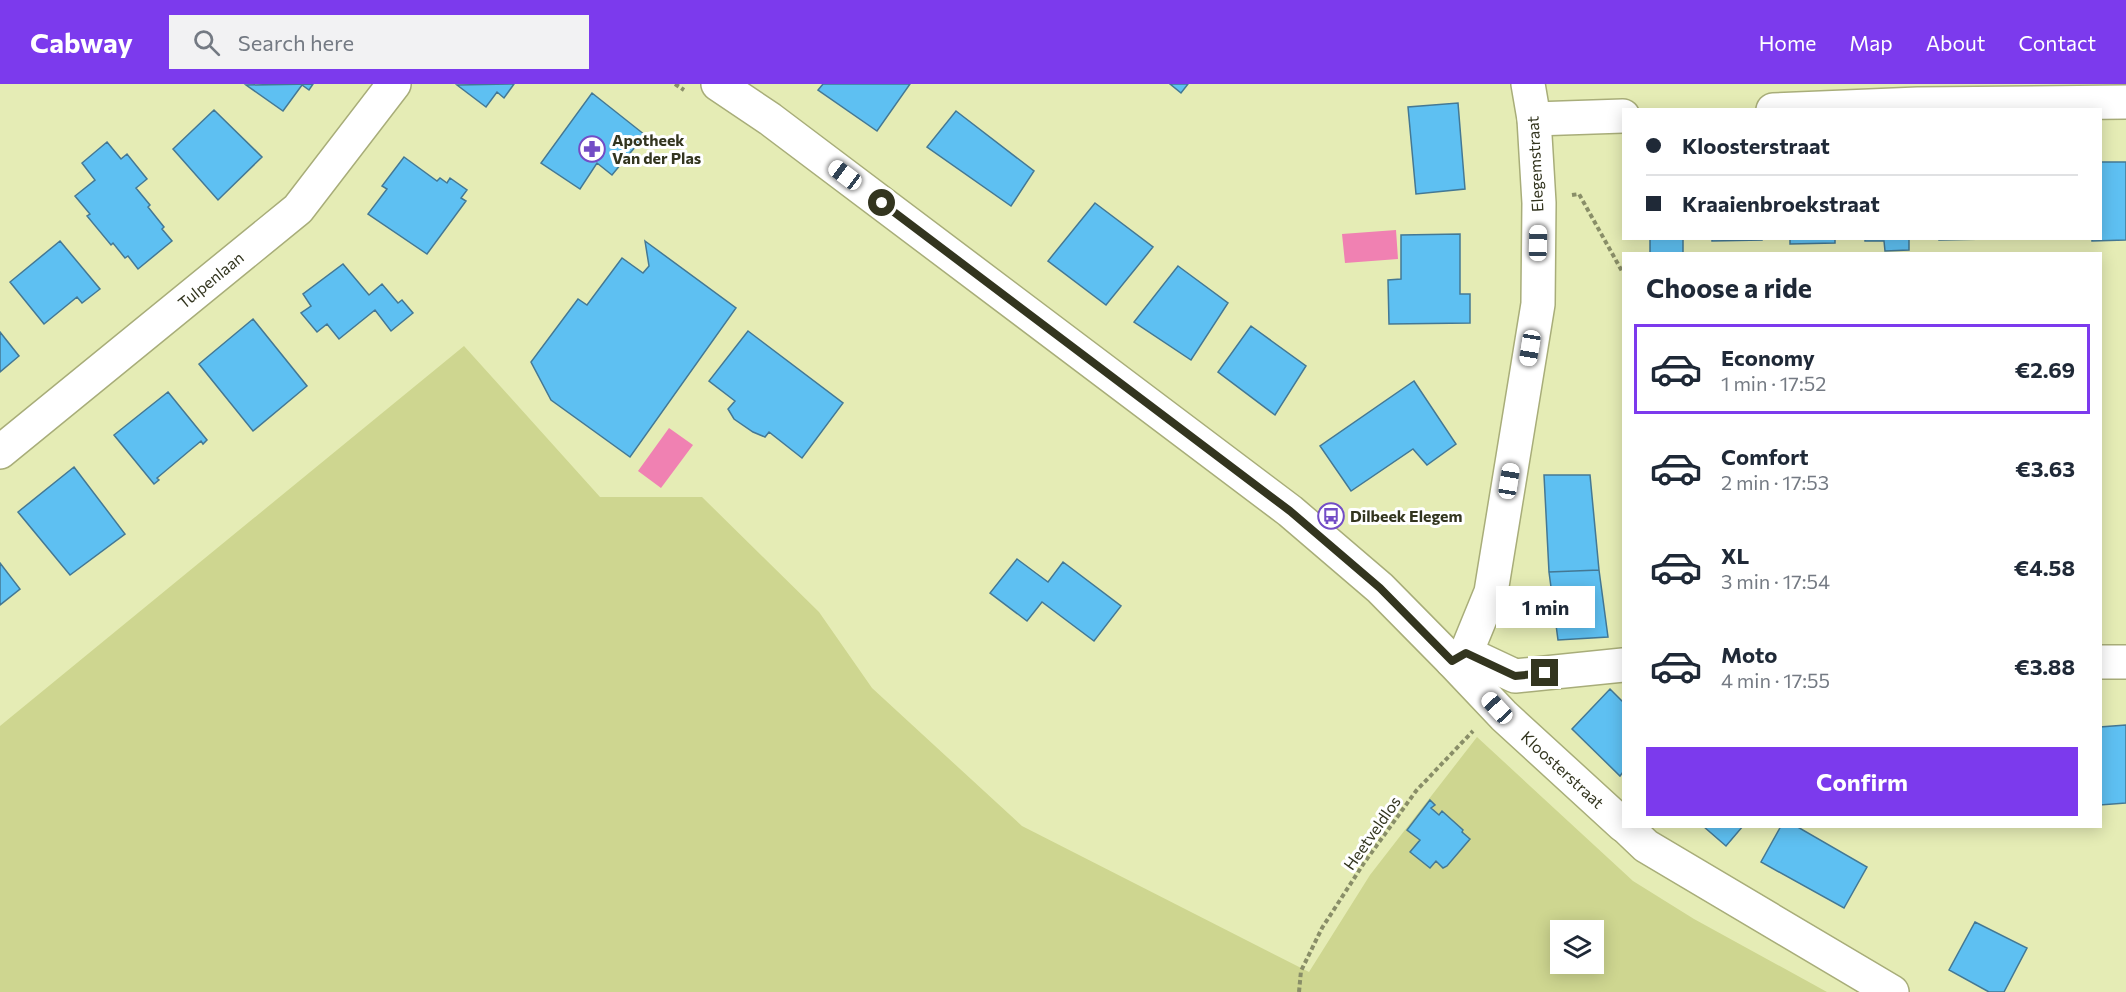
<!DOCTYPE html>
<html lang="en">
<head>
<meta charset="utf-8">
<style>
	:root { --surface:#fff; --page:#f2f2f3; --text:#1f2937; --muted:#747a83; --line:#e0e1e3; --accent:#7c3aed }
	body { margin:0; font-family:Commissioner,sans-serif; background:var(--page); color:var(--text); height:100vh; display:flex; flex-direction:column; font-size:22px; white-space:nowrap }
	* { box-sizing:border-box; margin:0 }
	p { font-size:20px; color:var(--muted) }
	.icon { flex:none; width:33px; height:33px; fill:none; stroke:currentColor; stroke-width:2; stroke-linecap:round; stroke-linejoin:round }
	.map { position:relative; flex:1; overflow:hidden }
	.side { position:absolute; left:1622px; top:168px; width:480px; height:576px; display:flex; flex-direction:column; background:var(--surface); border-radius:0px; box-shadow:0 3px 15px #0003 }
	.side>* { flex:none }
	.hud { position:absolute; left:1622px; top:24px; width:480px; height:132px; border-radius:0px; box-shadow:0 3px 15px #0003; display:grid; align-content:center; height:132px; padding:0 24px; background:var(--surface) }
	.controls { position:absolute; left:1550px; top:836px; display:grid; gap:12px }
	.controls a { display:grid; place-items:center; width:54px; height:54px; border-radius:0px; background:var(--surface); box-shadow:0 3px 15px #0003; font-size:30px }
	.end { position:absolute; width:27px; height:27px; margin:-14px; border:8px solid #33351f; background:#fff; box-shadow:0 0 0 3px #fff }
	.from { border-radius:50% }
	.bubble { position:absolute; height:42px; border-radius:0px; background:var(--surface); box-shadow:0 3px 15px #0003; font-size:20px; font-weight:700; line-height:42px; text-align:center }
	.car { position:absolute; width:18px; height:36px; margin:-18px -9px; border-radius:8px; box-shadow:0 0 4px 2px #0007; background:linear-gradient(#fff 24%,#345 0 40%,#fff 0 76%,#345 0 86%,#fff 0) }
	.hud b { display:flex; align-items:center; gap:21px; height:57px; font-size:22px }
	.hud b+b { border-top:2px solid var(--line) }
	.hud i { width:15px; height:15px; background:var(--text) }
	ul { padding:0; list-style:none }
	li { display:flex; align-items:center; gap:18px; height:90px; margin:0 12px 9px; padding:0 12px; border:3px solid transparent; border-radius:0px }
	li div { flex:1 }
	li b { display:block; font-size:22px }
	li em { font-style:normal; font-weight:700 }
	li.active { border-color:var(--accent) }
	li>.icon { width:54px; height:54px; stroke-width:1.5 }
	h2 { padding:0 24px; font-size:27px; line-height:72px }
	.button { display:flex; gap:12px; margin-top:auto; padding:12px 24px }
	.button a { flex:1; height:69px; border-radius:0px; background:var(--accent); color:#fff; font-size:24px; font-weight:700; line-height:69px; text-align:center }
	header { display:flex; align-items:center; gap:36px; box-sizing:border-box; height:84px; padding:0 30px; background:var(--accent); color:#fff }
	header strong { font-size:28px }
	nav { display:flex; gap:33px; margin-inline-start:auto; font-size:21px }
	.search { width:420px; height:54px; background:var(--page); display:flex; align-items:center; gap:15px; box-sizing:border-box; padding:0 21px; border-radius:0px; color:var(--muted); font-size:22px }
	.map>svg:first-child { display:block }
	.green { fill:#ced690; fill-rule:evenodd }
	.water { fill:#f081b2 }
	.building { fill:#5ec0f2; stroke:#447894; stroke-width:1.5 }
	.lines { fill:none; stroke-linecap:round; stroke-linejoin:round }
	.minor-casing { stroke:#a8ad79; stroke-width:36 }
	.path { stroke:#898e68; stroke-width:4; stroke-dasharray:4.5 3; stroke-linecap:butt }
	.minor { stroke:#fff; stroke-width:33 }
	.route { stroke:#33351f; stroke-width:8 }
	.labels { text-anchor:middle; stroke-width:6; stroke-linejoin:round; paint-order:stroke }
	.poi-label { font-size:16px; font-weight:bold; fill:#33351f; stroke:#fff; text-anchor:start }
	.street-label { font-size:16px; fill:#33351f; stroke:#fff }
</style>
</head>
<body>
<header>
<strong>Cabway</strong>
<div class="search"><svg class="icon" aria-label="search" viewBox="0 0 24 24"><circle cx="10" cy="10" r="6"/><path d="M15 15l6 6"/></svg>Search here</div>
<nav><a>Home</a><a>Map</a><a>About</a><a>Contact</a></nav>
</header>
<div class="map">
<svg width="2126" height="908" viewBox="0 0 2126 908">
	<rect width="100%" height="100%" fill="#e5ecb5"/>
	<path class="green" d="M 464,262 L 600,413 L 702,413 L 819,528 L 872,604 L 1022,742 L 1309,888 L 1370,791 L 1477,653 L 1633,797 L 1694,835 L 1827,908 L 0,908 L 0,642 ZM 1560,846 L 1593,846 L 1593,879 L 1560,879 Z"/>
	<path class="water" d="M 1396,146 L 1398,175 L 1345,179 L 1342,150 Z
		M 669,344 L 693,361 L 661,404 L 638,387 Z"/>
	<path class="building" d="M 313,0 L 309,6 L 302,1 L 283,27 L 246,1 Z
		M 514,0 L 504,14 L 497,8 L 486,23 L 457,1 Z
		M 823,0 L 910,0 L 877,47 L 818,6 Z
		M 1170,0 L 1188,0 L 1181,9 Z
		M 592,9 L 645,51 L 612,91 L 597,79 L 580,105 L 541,79 Z
		M 1458,19 L 1465,105 L 1416,110 L 1408,23 Z
		M 214,26 L 262,73 L 218,116 L 173,65 Z
		M 956,27 L 1034,87 L 1011,122 L 927,63 Z
		M 107,58 L 121,75 L 127,70 L 147,95 L 136,104 L 150,121 L 148,123 L 164,143 L 162,145 L 172,157 L 138,185 L 128,172 L 125,174 L 113,159 L 111,161 L 87,132 L 90,130 L 75,112 L 95,96 L 82,79 Z
		M 404,73 L 437,97 L 440,94 L 447,99 L 450,94 L 467,106 L 461,114 L 466,117 L 427,170 L 368,130 L 387,105 L 382,102 Z
		M 2100,78 L 2126,78 L 2126,156 L 2092,157 L 2092,154 L 2100,154 Z
		M 1095,119 L 1153,163 L 1106,221 L 1048,177 Z
		M 1460,150 L 1460,210 L 1470,210 L 1470,239 L 1389,240 L 1388,196 L 1401,195 L 1401,151 Z
		M 1650,154 L 1683,154 L 1683,170 L 1650,170 Z
		M 1712,154 L 1762,154 L 1762,156 L 1712,157 Z
		M 1790,154 L 1835,154 L 1835,159 L 1790,160 Z
		M 1865,154 L 1909,154 L 1909,166 L 1885,167 L 1884,157 L 1865,157 Z
		M 1939,154 L 1989,154 L 1989,155 L 1939,156 Z
		M 60,157 L 100,205 L 82,219 L 77,213 L 44,240 L 10,198 Z
		M 645,157 L 736,224 L 630,373 L 551,316 L 531,278 L 578,215 L 587,221 L 622,174 L 643,189 L 649,182 Z
		M 343,180 L 369,211 L 382,200 L 398,219 L 402,216 L 413,229 L 391,247 L 375,226 L 339,255 L 327,240 L 317,248 L 301,229 L 311,222 L 303,210 Z
		M 1178,182 L 1228,219 L 1191,276 L 1134,238 Z
		M 253,235 L 307,302 L 253,347 L 199,280 Z
		M 1251,242 L 1306,282 L 1275,331 L 1218,288 Z
		M 748,247 L 843,319 L 802,374 L 769,348 L 765,353 L 753,348 L 734,335 L 728,325 L 735,317 L 709,297 Z
		M 0,248 L 19,272 L 0,288 Z
		M 1414,297 L 1456,360 L 1427,381 L 1413,365 L 1351,407 L 1320,362 Z
		M 168,308 L 207,356 L 203,360 L 201,357 L 157,394 L 159,396 L 154,400 L 114,351 Z
		M 74,383 L 125,450 L 70,491 L 18,428 Z
		M 1544,391 L 1590,391 L 1599,486 L 1549,488 Z
		M 1017,475 L 1048,498 L 1063,478 L 1121,522 L 1094,557 L 1042,518 L 1027,537 L 990,509 Z
		M 0,479 L 20,505 L 0,521 Z
		M 1599,486 L 1608,553 L 1558,556 L 1549,488 Z
		M 1610,605 L 1623,618 L 1623,688 L 1620,692 L 1572,645 Z
		M 2126,641 L 2126,719 L 2100,721 L 2100,643 Z
		M 1430,716 L 1435,721 L 1431,724 L 1439,731 L 1442,727 L 1463,746 L 1462,748 L 1470,755 L 1447,782 L 1443,784 L 1436,777 L 1430,784 L 1410,768 L 1420,756 L 1407,746 Z
		M 1703,742 L 1743,742 L 1726,762 Z
		M 1781,742 L 1796,742 L 1867,783 L 1844,824 L 1761,778 Z
		M 1975,838 L 2027,864 L 2004,908 L 1989,908 L 1949,886 Z"/>
	<g class="lines">
		<g class="minor-casing">
			<g id="minor">
				<path id="s1" d="M 718,0 L 770,35 L 1290,427 L 1380,504 L 1452,577 L 1504,632 L 1623,741"/>
				<path d="M 1773,26 L 1918,20 L 2126,18"/>
				<path d="M 1534,35 L 1623,32"/>
				<path id="s2" d="M 0,368 L 298,125 L 394,0"/>
				<path d="M 1466,569 L 1515,592 L 1623,581"/>
				<path d="M 1452,577 L 1466,569 L 1491,508 L 1538,220 L 1539,119 L 1534,35 L 1528,0"/>
				<path d="M 2100,578 L 2126,578"/>
				<path d="M 1625,742 L 1646,762 L 1892,908"/>
			</g>
		</g>
		<path class="path" d="M 675,0 L 684,6
			M 1572,111 L 1579,110 L 1623,189
			M 1299,908 L 1301,887 L 1322,844 L 1364,779 L 1416,707 L 1473,647"/>
		<use href="#minor" class="minor"/>
	</g>
	<g class="lines">
		<path class="route" d="M 882,119 L 1290,427 L 1380,504 L 1452,577 L 1466,569 L 1515,592 L 1545,589"/>
	</g>
	<defs>
		<g id="pharmacy-ring" transform="scale(1.35)"><circle r="9.5" fill="#fff" stroke="#734dc6" stroke-width="1.5"/><path d="M-2-6h4v4h4v4h-4v4h-4v-4h-4v-4h4Z" fill="#734dc6"/></g>
		<g id="bus-ring" transform="scale(1.35)"><circle r="9.5" fill="#fff" stroke="#734dc6" stroke-width="1.5"/><path d="M-5-6H5V4H4V6H2V4H-2V6H-4V4H-5ZM-3.5-4V0h7V-4ZM-3.5 1.2v1.5H-2V1.2ZM2 1.2v1.5H3.5V1.2Z" fill="#734dc6"/></g>
	</defs>
	<g fill-rule="evenodd">
		<use href="#pharmacy-ring" x="592" y="65"/>
		<use href="#bus-ring" x="1331" y="432"/>
	</g>
	<g class="labels">
		<g class="poi-label">
			<text x="612" y="62">Apotheek<tspan x="612" dy="18">Van der Plas</tspan></text>
			<text x="1350" y="438">Dilbeek Elegem</text>
		</g>
		<g class="street-label">
			<text transform="translate(1535 80) rotate(-93)" y="6">Elegemstraat</text>
			<text dy="6" stroke="none"><textPath href="#s2" startOffset="272">Tulpenlaan</textPath></text>
			<text dy="6" stroke="none"><textPath href="#s1" startOffset="1090">Kloosterstraat</textPath></text>
			<text transform="translate(1372 749) rotate(-55)" y="6">Heetveldlos</text>
		</g>
	</g>
</svg>
<div class="controls">
<a><svg class="icon" aria-label="layers" viewBox="0 0 24 24"><path d="M12 4l9 5-9 5-9-5zM3 14l9 5 9-5"/></svg></a>
</div>
<i class="end from" style="left:882px;top:119px"></i>
<i class="end" style="left:1545px;top:589px"></i>
<div class="bubble" style="left:1496px;top:502px;width:99px">1 min</div>
<i class="car" style="left:845px;top:91px;rotate:307deg"></i>
<i class="car" style="left:1538px;top:159px;rotate:1deg"></i>
<i class="car" style="left:1530px;top:264px;rotate:189deg"></i>
<i class="car" style="left:1509px;top:397px;rotate:9deg"></i>
<i class="car" style="left:1497px;top:624px;rotate:317deg"></i>
<div class="hud">
<b><i class="from"></i>Kloosterstraat</b>
<b><i></i>Kraaienbroekstraat</b>
</div>
<section class="side">
<h2>Choose a ride</h2>
<ul>
<li class="active"><svg class="icon" aria-label="car" viewBox="0 0 24 24"><path d="M5 17H2v-5l4-1 3-4h7l3 4 3 1v5h-3M9 17h6M6 11h13"/><circle cx="7" cy="17" r="2"/><circle cx="17" cy="17" r="2"/></svg><div><b>Economy</b><p>1 min · 17:52</p></div><em>€2.69</em></li>
<li><svg class="icon" aria-label="car" viewBox="0 0 24 24"><path d="M5 17H2v-5l4-1 3-4h7l3 4 3 1v5h-3M9 17h6M6 11h13"/><circle cx="7" cy="17" r="2"/><circle cx="17" cy="17" r="2"/></svg><div><b>Comfort</b><p>2 min · 17:53</p></div><em>€3.63</em></li>
<li><svg class="icon" aria-label="car" viewBox="0 0 24 24"><path d="M5 17H2v-5l4-1 3-4h7l3 4 3 1v5h-3M9 17h6M6 11h13"/><circle cx="7" cy="17" r="2"/><circle cx="17" cy="17" r="2"/></svg><div><b>XL</b><p>3 min · 17:54</p></div><em>€4.58</em></li>
<li><svg class="icon" aria-label="car" viewBox="0 0 24 24"><path d="M5 17H2v-5l4-1 3-4h7l3 4 3 1v5h-3M9 17h6M6 11h13"/><circle cx="7" cy="17" r="2"/><circle cx="17" cy="17" r="2"/></svg><div><b>Moto</b><p>4 min · 17:55</p></div><em>€3.88</em></li>
</ul>
<div class="button"><a>Confirm</a></div>
</section>
</div>
</body>
</html>
